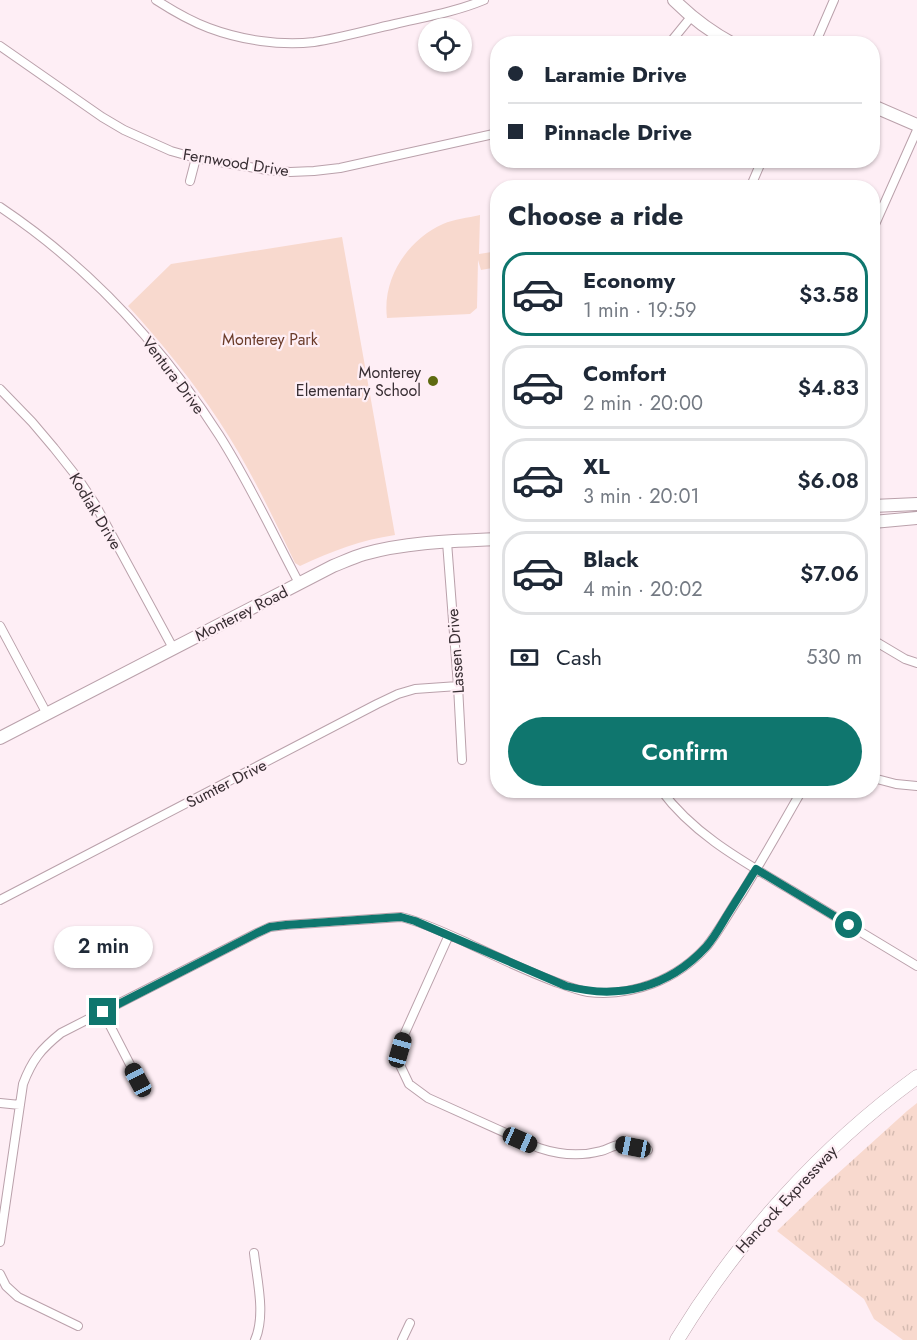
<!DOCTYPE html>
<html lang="en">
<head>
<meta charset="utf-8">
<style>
	:root { --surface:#fff; --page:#f6f6f7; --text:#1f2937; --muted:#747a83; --line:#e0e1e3; --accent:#0f766e }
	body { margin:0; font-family:Jost,sans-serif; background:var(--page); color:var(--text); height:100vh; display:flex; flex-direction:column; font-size:22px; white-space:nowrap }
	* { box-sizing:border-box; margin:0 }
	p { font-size:20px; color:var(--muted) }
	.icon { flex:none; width:33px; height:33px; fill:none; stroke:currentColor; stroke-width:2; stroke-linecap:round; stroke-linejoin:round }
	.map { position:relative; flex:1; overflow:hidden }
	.details { position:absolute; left:490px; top:180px; width:390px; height:618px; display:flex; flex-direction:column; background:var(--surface); border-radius:24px; box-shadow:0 2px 4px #0004 }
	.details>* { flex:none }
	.guide { position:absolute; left:490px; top:36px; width:390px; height:132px; border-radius:24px; box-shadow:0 2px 4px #0004; display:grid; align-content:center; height:132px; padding:0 18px; background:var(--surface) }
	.buttons { position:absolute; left:418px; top:18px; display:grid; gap:12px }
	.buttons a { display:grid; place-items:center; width:54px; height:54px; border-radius:50%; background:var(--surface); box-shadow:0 2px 4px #0004; font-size:30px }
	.end { position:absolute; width:27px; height:27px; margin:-14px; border:8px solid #0f766e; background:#fff; box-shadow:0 0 0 3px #fff }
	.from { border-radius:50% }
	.bubble { position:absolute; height:42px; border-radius:21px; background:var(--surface); box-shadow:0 2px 4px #0004; font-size:20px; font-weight:600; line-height:42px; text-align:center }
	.car { position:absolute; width:18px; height:36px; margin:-18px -9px; border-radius:8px; box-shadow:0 0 4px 2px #0007; background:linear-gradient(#222 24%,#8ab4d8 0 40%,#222 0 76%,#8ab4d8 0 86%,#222 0) }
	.guide b { display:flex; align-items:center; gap:21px; height:57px; font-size:22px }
	.guide b+b { border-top:2px solid var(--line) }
	.guide i { width:15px; height:15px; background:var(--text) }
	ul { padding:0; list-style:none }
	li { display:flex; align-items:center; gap:18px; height:84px; margin:0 12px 9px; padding:0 6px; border:3px solid var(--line); border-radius:24px }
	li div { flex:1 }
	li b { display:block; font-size:22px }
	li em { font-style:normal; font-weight:600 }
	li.active { border-color:var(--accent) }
	li>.icon { width:54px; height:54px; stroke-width:1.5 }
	h2 { padding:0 18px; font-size:27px; line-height:72px }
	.pay { display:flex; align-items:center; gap:15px; height:66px; padding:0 18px; font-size:22px }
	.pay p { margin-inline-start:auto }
	.action { display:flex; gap:12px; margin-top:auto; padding:12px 18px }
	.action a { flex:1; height:69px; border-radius:36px; background:var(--accent); color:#fff; font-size:24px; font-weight:600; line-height:69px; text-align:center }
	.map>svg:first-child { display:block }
	.grass { fill:url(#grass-tufts) }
	.park { fill:#f8d9ce }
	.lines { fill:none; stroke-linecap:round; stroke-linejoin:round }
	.street-casing { stroke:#baa1ab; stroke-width:10 }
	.secondary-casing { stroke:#baa1ab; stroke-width:14 }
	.primary-casing { stroke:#baa1ab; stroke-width:15 }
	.street { stroke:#fff; stroke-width:8 }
	.secondary { stroke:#fff; stroke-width:12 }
	.primary { stroke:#fff; stroke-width:14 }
	.route { stroke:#0f766e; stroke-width:8 }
	.poi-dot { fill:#5e6a10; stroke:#feeef5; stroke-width:2 }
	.labels { text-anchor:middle; stroke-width:4.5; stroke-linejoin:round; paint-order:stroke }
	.street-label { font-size:16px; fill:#382e33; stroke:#feeef5 }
	.park-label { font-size:16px; fill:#6b3c2a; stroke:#feeef5 }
	.poi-label { font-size:16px; fill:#382e33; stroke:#feeef5; text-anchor:end }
</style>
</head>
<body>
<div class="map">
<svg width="917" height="1340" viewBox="0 0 917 1340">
	<defs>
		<pattern id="grass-tufts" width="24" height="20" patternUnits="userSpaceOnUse" patternTransform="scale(1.5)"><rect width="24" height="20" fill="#f8d9ce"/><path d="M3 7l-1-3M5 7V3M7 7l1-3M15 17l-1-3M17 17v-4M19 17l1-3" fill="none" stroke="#d5bbb1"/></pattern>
	</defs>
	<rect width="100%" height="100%" fill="#feeef5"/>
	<path class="grass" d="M 917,1103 L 917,1340 L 903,1340 L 874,1319 L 864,1299 L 777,1231 L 825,1185 L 907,1111 Z"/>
	<path class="park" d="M 480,215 L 479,254 L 498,251 L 498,267 L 481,270 L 478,260 L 477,308 L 470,314 L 387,318 C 382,279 407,240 443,224 C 454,219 468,218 480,215 Z
		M 342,237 L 395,535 C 361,540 332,551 300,566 L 295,563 C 272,515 249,466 219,421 C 192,380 161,342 128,306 L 171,264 Z"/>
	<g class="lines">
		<g class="street-casing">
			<path id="street" d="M 156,0 C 173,11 190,21 209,28 C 241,40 280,46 314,42 C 341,38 368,30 395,24 C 425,17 455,12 484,0
				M 669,44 L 691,17
				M 815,44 L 834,0
				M 0,46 L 102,117 L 124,130 L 171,151 L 196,158 L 267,170 L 290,172 L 314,171 L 340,168 L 498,133
				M 190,181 L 196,158
				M 750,188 L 762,160
				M 0,207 C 88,266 162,346 219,435 C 249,482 273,534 299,583
				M 873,229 L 917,130
				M 0,389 L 32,422 L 54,448 L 77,477 L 95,504 L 173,648
				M 447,542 L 458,686 L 462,760
				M 0,626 L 47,714
				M 873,640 L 905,659 L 917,663
				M 873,778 L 896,784 L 917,786
				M 661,790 C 694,835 744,862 791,890 C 833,915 875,941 917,966
				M 0,900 L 377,704 L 398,694 L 415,689 L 458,686
				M 449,935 L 404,1035 L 400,1050 L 400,1065 L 409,1084 L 428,1098 L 539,1148 C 560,1155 579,1157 601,1151 C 607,1150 613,1145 619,1145 C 626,1144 640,1149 648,1150
				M 103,1012 L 138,1080
				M 0,1103 L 20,1105
				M 0,1242 L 23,1084 C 32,1060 41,1049 61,1033 L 257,933 L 270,927 L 286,925 L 401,917 C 422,922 441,931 461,940 C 491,954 521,969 553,981 C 564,985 576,990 588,992 C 632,997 677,980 707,946 C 720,930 730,910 742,893 C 763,859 782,825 802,790
				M 254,1253 C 257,1280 266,1315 255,1340
				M 0,1274 L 6,1286 L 18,1297 L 78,1326
				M 402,1340 L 410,1323"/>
		</g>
		<g class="secondary-casing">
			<path id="secondary" d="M 674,0 C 692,18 711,32 733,44
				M 873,106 L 917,125
				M 873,506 L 917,504
				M 873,522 L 917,518
				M 0,738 L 333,566 C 343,562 354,557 364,554 C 407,542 453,541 498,539"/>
		</g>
		<g class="primary-casing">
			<path id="primary" d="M 677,1340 C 739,1238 821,1147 917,1077"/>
		</g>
		<use href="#street" class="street"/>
		<use href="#secondary" class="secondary"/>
		<use href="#primary" class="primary"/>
	</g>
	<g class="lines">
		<path class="route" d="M 103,1012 L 257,933 L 270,927 L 286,925 L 386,918 L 401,917 L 415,921 L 566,986 C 618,1000 668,988 706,947 C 714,938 720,927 726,917 C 736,901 746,885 756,869 L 849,925"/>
	</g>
	<circle class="poi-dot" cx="433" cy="381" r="6"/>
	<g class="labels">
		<g class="street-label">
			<text transform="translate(236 162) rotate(9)" y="6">Fernwood Drive</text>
			<text transform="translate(174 375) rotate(53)" y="6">Ventura Drive</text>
			<text transform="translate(96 511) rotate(59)" y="6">Kodiak Drive</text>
			<text transform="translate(241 613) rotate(-27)" y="6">Monterey Road</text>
			<text transform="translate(455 651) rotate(-94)" y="6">Lassen Drive</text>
			<text transform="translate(226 783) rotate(-27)" y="6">Sumter Drive</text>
			<text transform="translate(786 1199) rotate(-47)" y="6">Hancock Expressway</text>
		</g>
		<g class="park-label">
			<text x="270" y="345">Monterey Park</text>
		</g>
		<g class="poi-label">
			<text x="421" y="378">Monterey<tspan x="421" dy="18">Elementary School</tspan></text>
		</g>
	</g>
</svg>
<div class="buttons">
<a><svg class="icon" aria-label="locate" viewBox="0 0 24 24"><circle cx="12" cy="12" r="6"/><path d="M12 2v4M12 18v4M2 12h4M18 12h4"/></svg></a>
</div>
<i class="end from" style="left:849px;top:925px"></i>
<i class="end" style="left:103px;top:1012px"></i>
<div class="bubble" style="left:54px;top:926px;width:99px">2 min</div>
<i class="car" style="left:400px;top:1050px;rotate:16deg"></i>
<i class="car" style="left:138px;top:1080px;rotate:332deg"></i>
<i class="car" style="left:520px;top:1140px;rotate:114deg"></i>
<i class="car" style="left:633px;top:1147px;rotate:281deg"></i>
<div class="guide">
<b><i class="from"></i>Laramie Drive</b>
<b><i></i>Pinnacle Drive</b>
</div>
<section class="details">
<h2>Choose a ride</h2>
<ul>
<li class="active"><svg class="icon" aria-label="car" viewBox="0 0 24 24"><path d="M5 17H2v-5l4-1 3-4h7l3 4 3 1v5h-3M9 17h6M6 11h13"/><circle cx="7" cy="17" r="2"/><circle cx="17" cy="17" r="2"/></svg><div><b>Economy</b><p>1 min · 19:59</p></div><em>$3.58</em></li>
<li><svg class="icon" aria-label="car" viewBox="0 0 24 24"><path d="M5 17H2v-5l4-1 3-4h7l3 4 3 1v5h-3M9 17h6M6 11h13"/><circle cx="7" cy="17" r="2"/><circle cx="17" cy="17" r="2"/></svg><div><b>Comfort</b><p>2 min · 20:00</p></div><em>$4.83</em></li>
<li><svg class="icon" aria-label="car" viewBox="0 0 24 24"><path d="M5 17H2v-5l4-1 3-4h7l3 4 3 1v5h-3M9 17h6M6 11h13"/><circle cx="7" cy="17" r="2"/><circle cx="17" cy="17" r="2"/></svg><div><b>XL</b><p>3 min · 20:01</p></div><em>$6.08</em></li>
<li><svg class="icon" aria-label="car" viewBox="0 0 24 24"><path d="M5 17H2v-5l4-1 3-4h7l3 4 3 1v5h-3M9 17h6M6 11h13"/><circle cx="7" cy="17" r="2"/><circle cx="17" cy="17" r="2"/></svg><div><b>Black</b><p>4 min · 20:02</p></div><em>$7.06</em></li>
</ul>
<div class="pay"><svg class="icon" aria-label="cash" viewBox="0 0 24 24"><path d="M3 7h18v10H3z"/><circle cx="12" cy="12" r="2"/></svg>Cash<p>530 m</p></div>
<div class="action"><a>Confirm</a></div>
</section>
</div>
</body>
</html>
